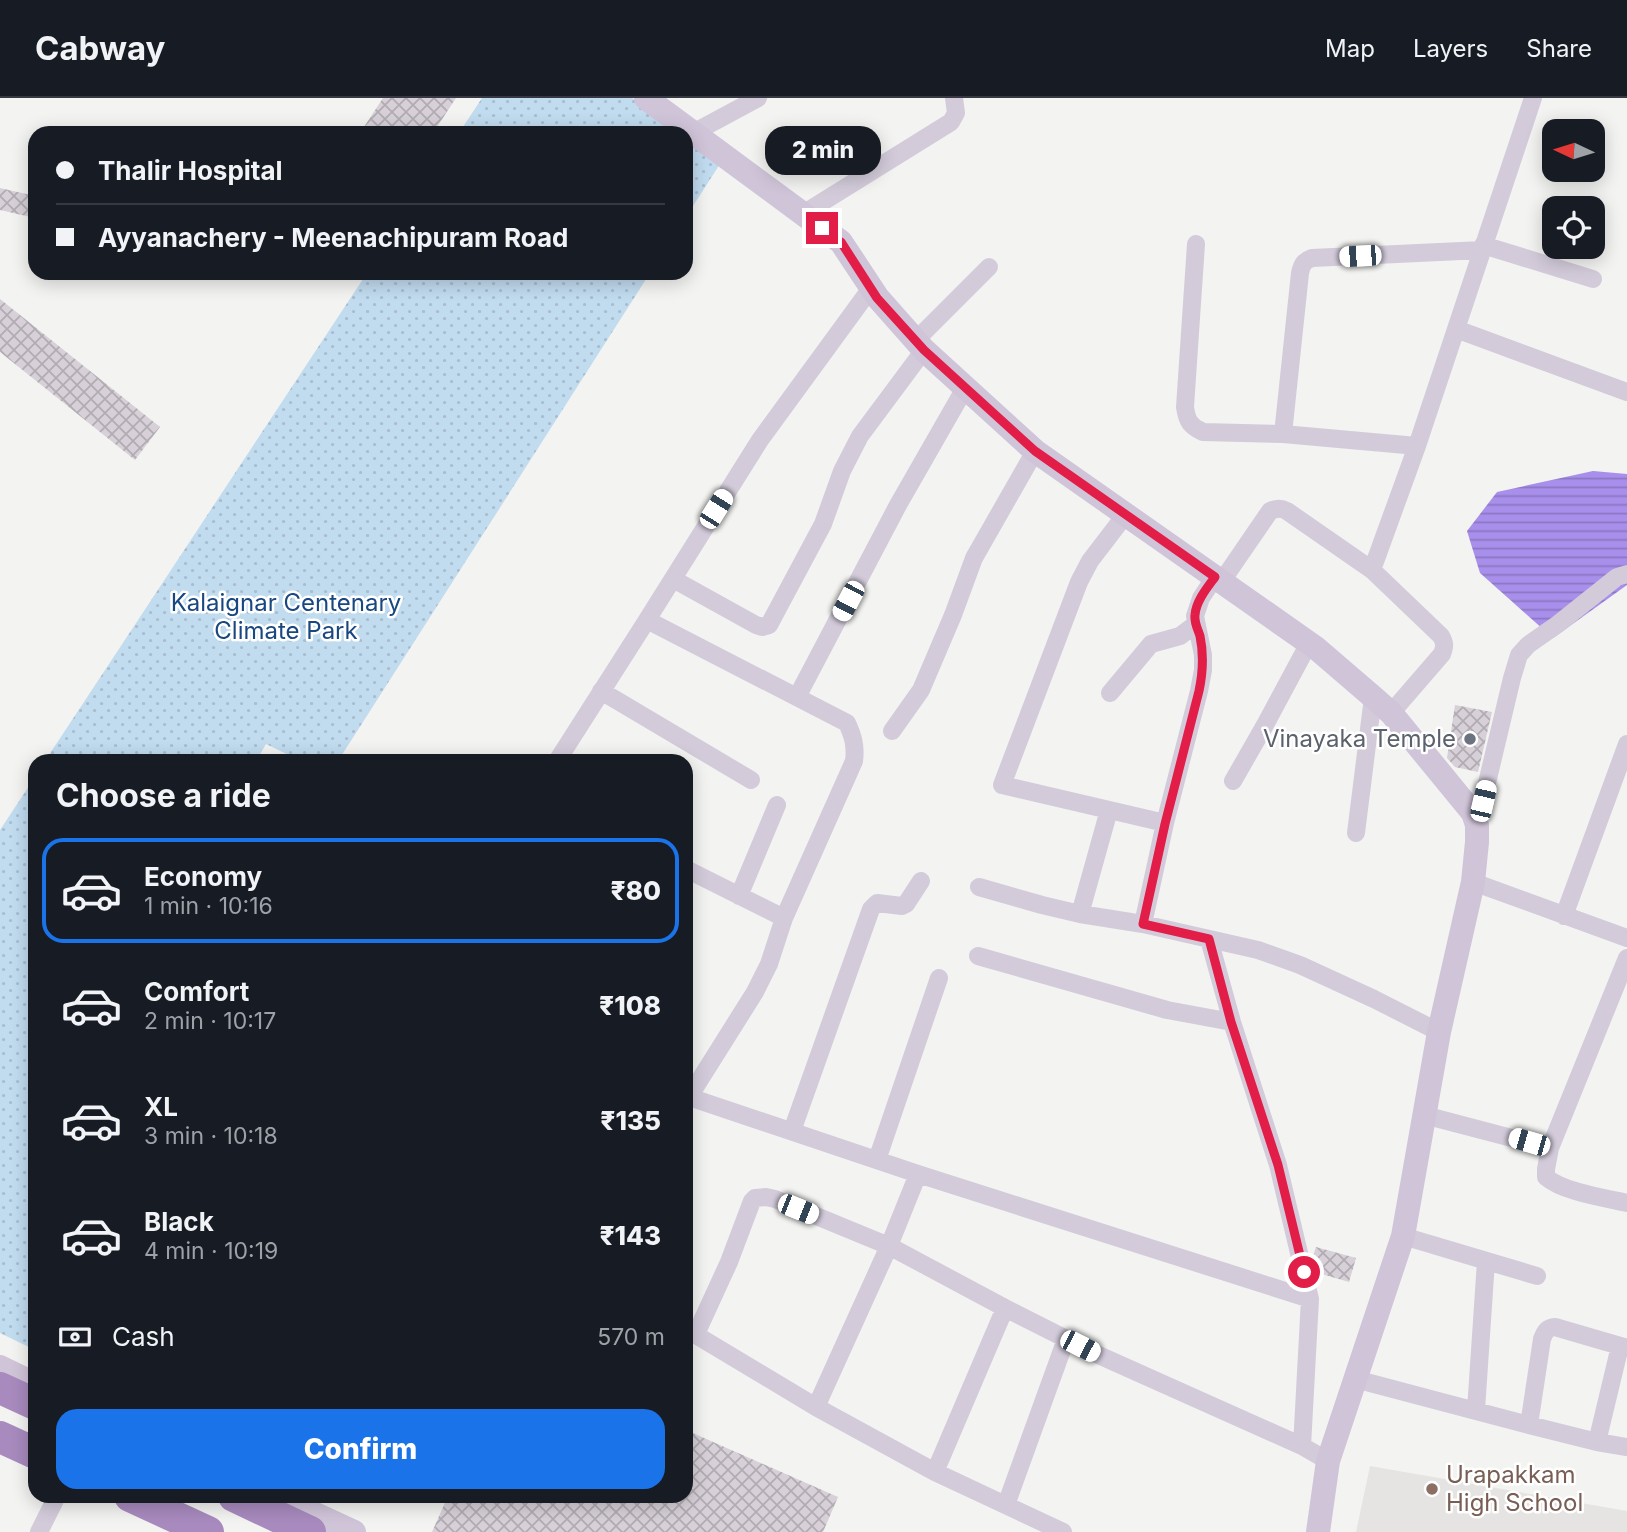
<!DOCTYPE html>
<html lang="en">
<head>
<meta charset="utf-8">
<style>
	:root { --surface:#171b24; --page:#242831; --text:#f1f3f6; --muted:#9ea1a6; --line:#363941; --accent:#1a73e8 }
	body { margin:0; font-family:Inter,sans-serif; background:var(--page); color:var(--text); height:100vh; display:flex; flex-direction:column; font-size:26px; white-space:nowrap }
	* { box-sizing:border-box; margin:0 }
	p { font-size:23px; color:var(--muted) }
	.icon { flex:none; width:38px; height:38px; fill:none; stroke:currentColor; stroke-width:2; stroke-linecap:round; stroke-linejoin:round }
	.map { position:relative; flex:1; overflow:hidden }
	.side { position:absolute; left:28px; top:656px; width:665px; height:749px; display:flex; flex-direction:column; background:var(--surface); border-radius:21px; box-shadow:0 4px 18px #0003 }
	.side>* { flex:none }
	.top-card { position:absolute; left:28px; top:28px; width:665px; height:154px; border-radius:21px; box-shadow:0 4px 18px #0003; display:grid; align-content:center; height:154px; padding:0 28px; background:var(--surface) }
	.needle { width:46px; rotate:274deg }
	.buttons { position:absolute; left:1542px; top:21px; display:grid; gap:14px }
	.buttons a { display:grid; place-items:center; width:63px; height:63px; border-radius:14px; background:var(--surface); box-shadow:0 4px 18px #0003; font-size:35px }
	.end { position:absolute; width:32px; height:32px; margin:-16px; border:9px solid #e11d48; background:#fff; box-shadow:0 0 0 4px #fff }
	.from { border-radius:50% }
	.bubble { position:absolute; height:49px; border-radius:21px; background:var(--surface); box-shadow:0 4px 18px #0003; font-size:23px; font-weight:800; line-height:49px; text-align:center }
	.car { position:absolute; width:21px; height:42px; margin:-21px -10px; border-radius:9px; box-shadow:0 0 5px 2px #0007; background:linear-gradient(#fff 24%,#345 0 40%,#fff 0 76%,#345 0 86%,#fff 0) }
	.top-card b { display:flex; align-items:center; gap:24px; height:66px; font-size:26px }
	.top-card b+b { border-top:2px solid var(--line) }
	.top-card i { width:18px; height:18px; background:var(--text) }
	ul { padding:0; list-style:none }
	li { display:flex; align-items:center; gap:21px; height:105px; margin:0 14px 10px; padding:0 14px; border:4px solid transparent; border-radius:21px }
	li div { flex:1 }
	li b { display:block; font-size:26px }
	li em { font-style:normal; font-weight:800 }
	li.selected { border-color:var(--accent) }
	li>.icon { width:63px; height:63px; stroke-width:1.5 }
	h2 { padding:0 28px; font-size:32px; line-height:84px }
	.pay { display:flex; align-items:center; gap:18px; height:77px; padding:0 28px; font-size:26px }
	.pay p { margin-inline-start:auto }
	.primary-button { display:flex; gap:14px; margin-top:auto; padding:14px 28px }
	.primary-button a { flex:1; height:80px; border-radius:21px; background:var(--accent); color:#fff; font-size:28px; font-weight:800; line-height:80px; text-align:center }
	header { display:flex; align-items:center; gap:42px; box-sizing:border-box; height:98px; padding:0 35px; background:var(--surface); border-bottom:2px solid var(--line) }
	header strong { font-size:33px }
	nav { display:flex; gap:38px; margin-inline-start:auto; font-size:24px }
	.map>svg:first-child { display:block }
	.education { fill:#e5e4e3 }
	.grass { fill:url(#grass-dots) }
	.water { fill:url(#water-rules) }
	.building { fill:url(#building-cross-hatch) }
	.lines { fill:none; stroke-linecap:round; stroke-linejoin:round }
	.street { stroke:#d3cbda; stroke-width:18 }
	.secondary { stroke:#d0c4d9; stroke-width:24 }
	.highway { stroke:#a88abe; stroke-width:32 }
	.route { stroke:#e11d48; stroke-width:9 }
	.worship-dot { fill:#6b7280; stroke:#fff; stroke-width:2.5 }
	.education-dot { fill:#8d6e63; stroke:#fff; stroke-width:2.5 }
	.labels { text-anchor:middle; stroke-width:5; stroke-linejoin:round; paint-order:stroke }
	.park-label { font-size:24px; fill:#194780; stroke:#fff }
	.worship-label { font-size:24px; fill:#5b616d; stroke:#fff; text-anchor:end }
	.education-label { font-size:24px; fill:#785e54; stroke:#fff; text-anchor:start }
</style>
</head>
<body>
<header>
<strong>Cabway</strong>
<nav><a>Map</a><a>Layers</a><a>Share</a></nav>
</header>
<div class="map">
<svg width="1627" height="1434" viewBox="0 0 1627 1434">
	<defs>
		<pattern id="grass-dots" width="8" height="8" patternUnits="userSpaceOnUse" patternTransform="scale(1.75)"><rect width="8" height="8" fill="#c1dbef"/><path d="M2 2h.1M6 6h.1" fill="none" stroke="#a8bdcf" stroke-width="1.8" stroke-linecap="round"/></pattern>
		<pattern id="water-rules" width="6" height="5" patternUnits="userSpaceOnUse" patternTransform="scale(1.75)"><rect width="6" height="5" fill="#a88feb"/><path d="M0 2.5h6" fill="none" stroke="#8b77c2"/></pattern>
		<pattern id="building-cross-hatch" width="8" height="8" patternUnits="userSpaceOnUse" patternTransform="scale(1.75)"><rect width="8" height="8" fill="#d7d0d8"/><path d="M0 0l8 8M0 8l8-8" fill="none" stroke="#b1abb2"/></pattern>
	</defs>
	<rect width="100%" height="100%" fill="#f3f3f1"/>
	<path class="education" d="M 1370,1368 L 1627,1413 L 1627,1434 L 1356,1434 Z"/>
	<path class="grass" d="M 482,0 L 632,0 L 725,58 L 686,119 L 686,35 L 459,35 Z
		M 367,175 L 650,175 L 338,663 L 301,663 L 266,646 L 256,663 L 45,663 Z
		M 35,679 L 35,1252 L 0,1235 L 0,732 Z"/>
	<path class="water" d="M 1593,373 L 1627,376 L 1627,487 L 1553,540 L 1480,475 L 1467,433 L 1497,394 Z"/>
	<path class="building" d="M 383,0 L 456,0 L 433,35 L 360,35 Z
		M 0,90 L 35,98 L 35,120 L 0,112 Z
		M 0,201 L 160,329 L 135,362 L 0,254 Z
		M 1455,607 L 1492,614 L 1478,674 L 1455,669 L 1447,660 Z
		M 1316,1149 L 1356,1160 L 1349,1184 L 1315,1174 L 1312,1161 Z
		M 686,1332 L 838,1399 L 823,1434 L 432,1434 L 448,1398 L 686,1398 Z"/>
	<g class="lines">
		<path class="street" d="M 693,35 L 758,0
			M 803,116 L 951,24 L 956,15 L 954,0
			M 1196,146 L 1185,309 C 1187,323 1190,328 1203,334 L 1283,336 L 1417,348
			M 1483,147 L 1593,181
			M 1456,231 L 1627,294
			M 915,243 L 989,169
			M 1283,336 L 1300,175 C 1302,166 1304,163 1312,160 L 1482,152
			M 1126,416 L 1090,463 L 1079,484 L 1002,687 L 1165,725
			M 1372,472 L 1417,348 L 1533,0
			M 673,481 L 756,527 L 762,529 L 769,527 L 823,426 L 842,373 L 860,338 L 924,252
			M 1222,483 L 1270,413 C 1277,410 1281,410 1287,413 L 1372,472 L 1441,538 C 1445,545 1445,548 1442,556 L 1391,615
			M 647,522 L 847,625 C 853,638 856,648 854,663 L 784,820 L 769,866 L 755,894 L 689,999
			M 601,593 L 751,682
			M 1110,595 L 1151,546 L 1180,538 L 1196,526
			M 797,599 L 898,407 L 965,290
			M 892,633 L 921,592 L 953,517 L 974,460 L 1035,353
			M 557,663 L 647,522 L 760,342 L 871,190
			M 1233,683 L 1265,627 L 1309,545
			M 1477,727 L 1512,580 L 1519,557 L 1528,547 L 1558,526 L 1617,479 L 1627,476
			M 1356,735 L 1373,599
			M 686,771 L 784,820
			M 1473,784 L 1627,840
			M 979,789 L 1042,807 L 1080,816 L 1143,826 L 1258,852 L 1300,867 L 1374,901 L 1439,934
			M 739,798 L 777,707
			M 1080,816 L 1109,712
			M 1564,818 L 1627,646
			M 1143,826 L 1165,725 L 1199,593 L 1203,572 L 1203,557 L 1195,518 L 1201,500 L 1215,479
			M 1209,841 L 1232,924 L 1278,1067 L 1310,1201 L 1302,1348 L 1328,1363
			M 978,858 L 1167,912 L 1232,924
			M 1627,860 L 1550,1050 L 1546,1071 L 1546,1079 C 1563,1094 1605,1100 1627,1105
			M 686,998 L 918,1076 L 1310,1201
			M 1424,1017 L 1550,1050
			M 792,1033 L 871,811 L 877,805 L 902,808 L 906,806 L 921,783
			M 877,1062 L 939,880
			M 918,1076 L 889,1148 L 1005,1210 L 1094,1255 L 1302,1348
			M 1403,1138 L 1537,1178
			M 686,1231 L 816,1309 L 935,1374 L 1063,1434
			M 696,1236 L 729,1164 L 752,1103 L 755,1100 L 766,1099 L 775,1101 L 889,1148 L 816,1309
			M 1355,1281 L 1529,1327 L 1597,1344 L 1627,1349
			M 1476,1312 L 1486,1163
			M 1529,1327 L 1542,1241 C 1545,1234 1546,1230 1555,1229 L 1627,1250
			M 1597,1344 L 1620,1248
			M 935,1374 L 1005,1210
			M 1006,1407 L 1066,1241
			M 39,1434 L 57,1398"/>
		<path class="secondary" d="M 646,0 L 841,144 L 878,200 L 924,252 L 1035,353 L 1316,550 L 1373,599 L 1391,615 L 1473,715 L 1477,727 L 1477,744 L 1473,784 L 1439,934 L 1403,1138 L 1328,1363 L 1318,1434
			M 0,1269 L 35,1286
			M 276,1398 L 354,1434"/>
		<path class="highway" d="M 0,1290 L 35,1306
			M 0,1339 L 35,1355
			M 130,1398 L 208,1434
			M 234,1398 L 310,1434"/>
	</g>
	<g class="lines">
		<path class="route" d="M 822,130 L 841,144 L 877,200 L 924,252 L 1035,353 L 1215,479 C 1207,490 1196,503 1195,517 C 1194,525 1198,531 1200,538 C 1204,557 1203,574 1199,593 L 1165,726 L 1143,826 L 1209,841 L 1231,924 L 1278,1067 L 1304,1174"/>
	</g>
	<circle class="worship-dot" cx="1470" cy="641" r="7"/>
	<circle class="education-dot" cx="1432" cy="1391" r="7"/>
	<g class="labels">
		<g class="park-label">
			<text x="286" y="513">Kalaignar Centenary<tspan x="286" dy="28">Climate Park</tspan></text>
		</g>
		<g class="worship-label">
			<text x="1456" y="649">Vinayaka Temple</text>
		</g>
		<g class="education-label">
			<text x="1446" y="1385">Urapakkam<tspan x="1446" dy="28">High School</tspan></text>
		</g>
	</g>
</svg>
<div class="buttons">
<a><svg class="needle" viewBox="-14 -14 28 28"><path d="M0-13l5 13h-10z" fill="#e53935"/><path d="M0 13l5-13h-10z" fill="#9ea1a6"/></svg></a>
<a><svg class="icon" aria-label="locate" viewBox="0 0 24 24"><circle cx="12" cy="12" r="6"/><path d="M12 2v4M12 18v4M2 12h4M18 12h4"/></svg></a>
</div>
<i class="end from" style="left:1304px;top:1174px"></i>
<i class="end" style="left:822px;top:130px"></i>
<div class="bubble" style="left:765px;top:28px;width:116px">2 min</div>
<i class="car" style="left:1360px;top:158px;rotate:267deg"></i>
<i class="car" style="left:716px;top:411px;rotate:32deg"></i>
<i class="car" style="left:848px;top:503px;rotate:208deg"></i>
<i class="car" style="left:1483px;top:703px;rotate:13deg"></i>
<i class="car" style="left:1529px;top:1044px;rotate:286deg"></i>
<i class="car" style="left:798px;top:1111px;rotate:112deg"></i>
<i class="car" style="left:1080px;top:1248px;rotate:117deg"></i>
<div class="top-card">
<b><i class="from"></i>Thalir Hospital</b>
<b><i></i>Ayyanachery - Meenachipuram Road</b>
</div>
<section class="side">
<h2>Choose a ride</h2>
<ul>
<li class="selected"><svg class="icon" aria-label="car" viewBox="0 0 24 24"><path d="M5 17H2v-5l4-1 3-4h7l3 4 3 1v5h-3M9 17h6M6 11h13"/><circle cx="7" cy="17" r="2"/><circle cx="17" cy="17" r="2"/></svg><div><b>Economy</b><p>1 min · 10:16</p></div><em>₹80</em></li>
<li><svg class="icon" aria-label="car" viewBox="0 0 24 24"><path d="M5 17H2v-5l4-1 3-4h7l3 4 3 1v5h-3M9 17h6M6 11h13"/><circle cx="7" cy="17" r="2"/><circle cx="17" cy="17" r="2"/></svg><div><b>Comfort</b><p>2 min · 10:17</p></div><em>₹108</em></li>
<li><svg class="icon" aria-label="car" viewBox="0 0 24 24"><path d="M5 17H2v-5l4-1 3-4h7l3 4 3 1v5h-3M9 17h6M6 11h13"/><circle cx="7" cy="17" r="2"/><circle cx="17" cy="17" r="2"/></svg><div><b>XL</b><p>3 min · 10:18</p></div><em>₹135</em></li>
<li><svg class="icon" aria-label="car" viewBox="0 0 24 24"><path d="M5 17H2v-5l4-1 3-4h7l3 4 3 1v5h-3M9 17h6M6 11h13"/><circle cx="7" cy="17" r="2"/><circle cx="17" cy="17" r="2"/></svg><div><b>Black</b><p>4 min · 10:19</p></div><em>₹143</em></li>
</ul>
<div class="pay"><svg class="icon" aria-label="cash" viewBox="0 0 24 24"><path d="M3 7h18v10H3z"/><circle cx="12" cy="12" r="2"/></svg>Cash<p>570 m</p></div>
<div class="primary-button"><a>Confirm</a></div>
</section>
</div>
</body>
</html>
